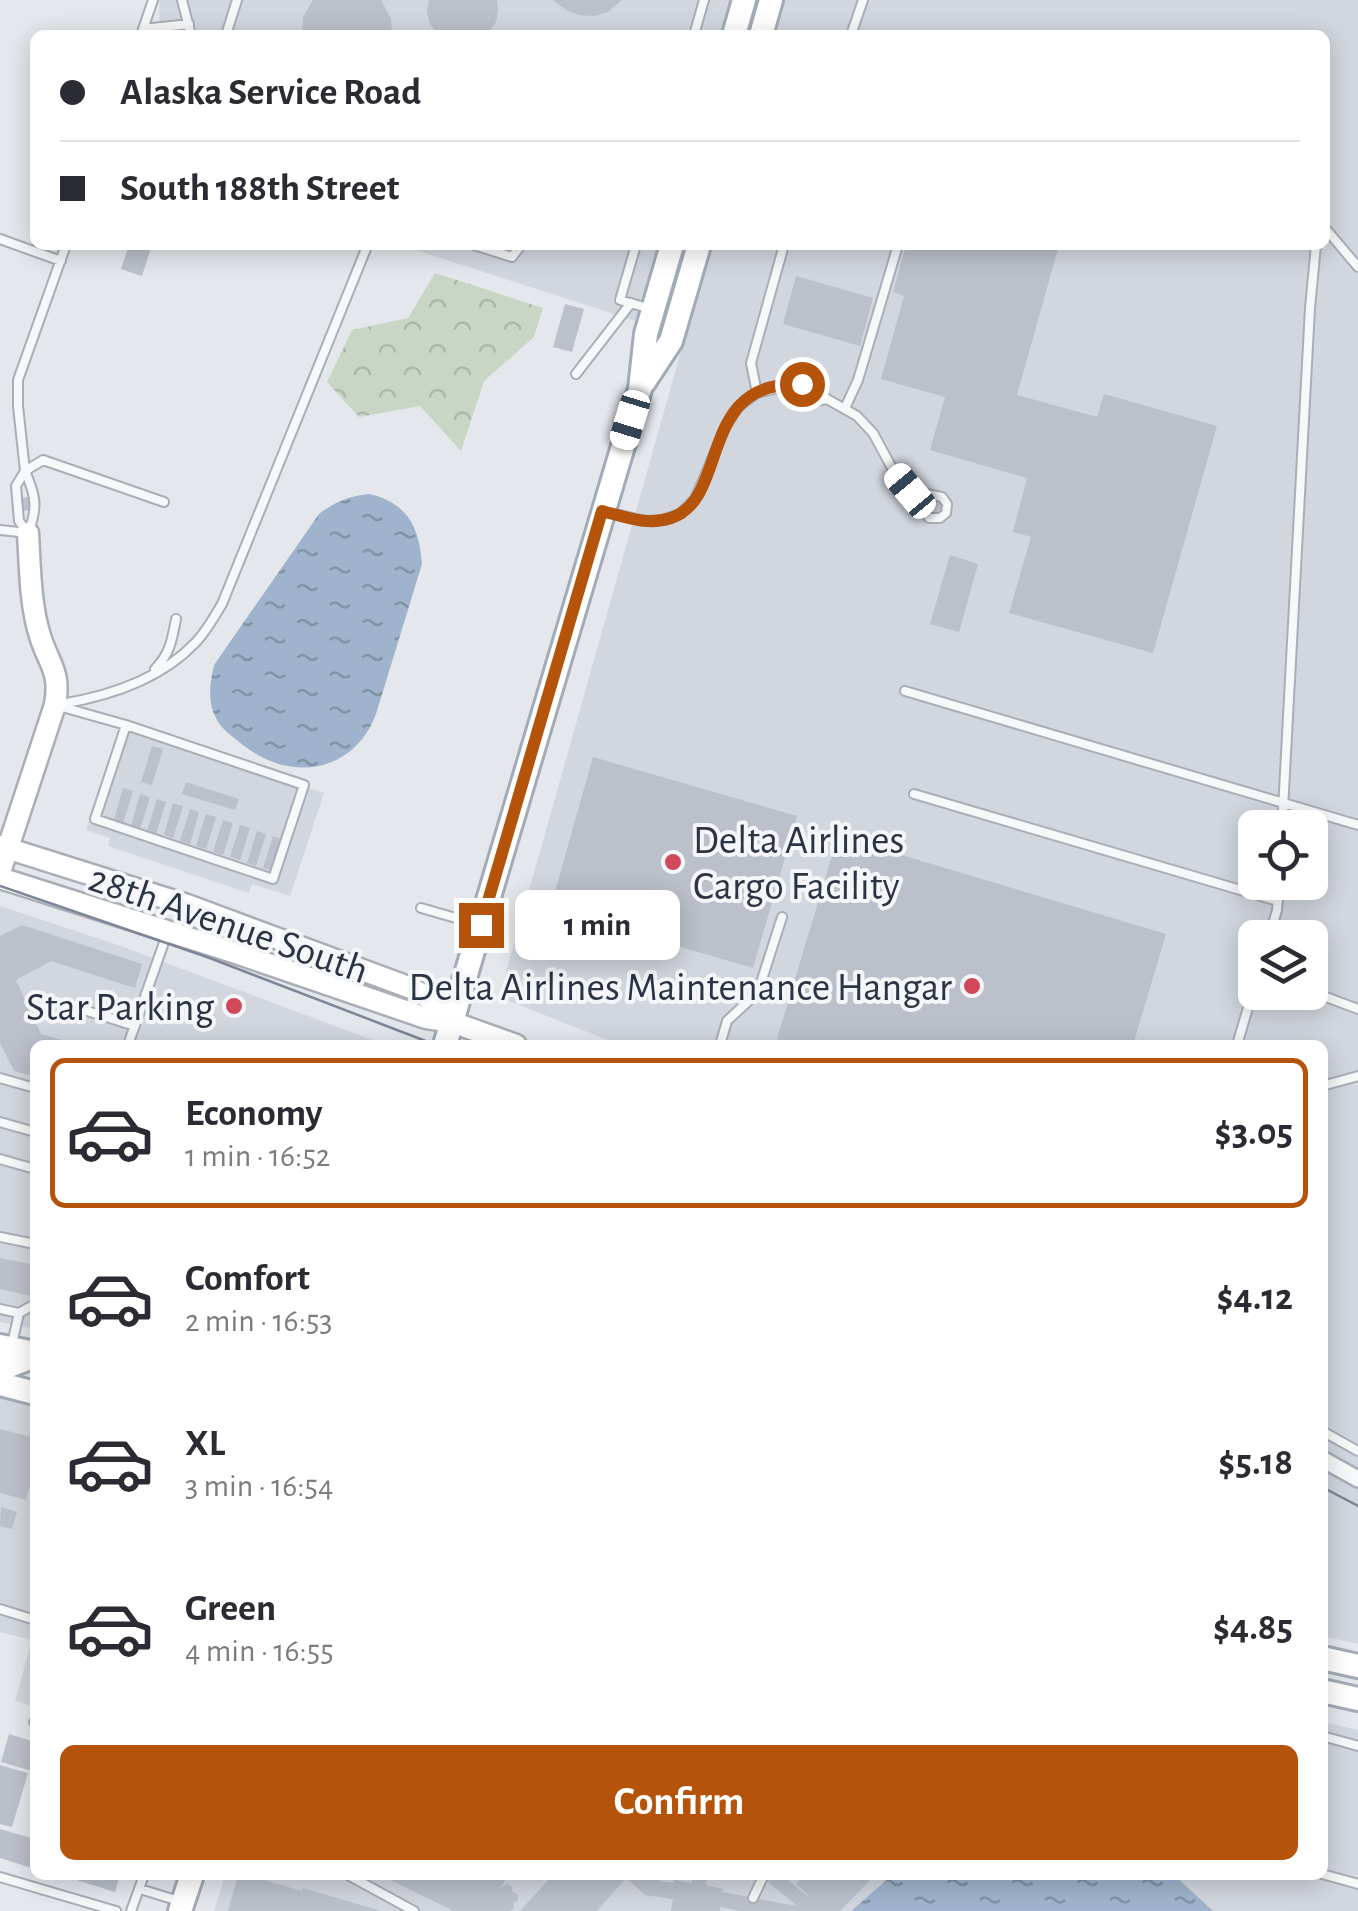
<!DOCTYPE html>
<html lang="en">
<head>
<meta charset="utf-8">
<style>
	:root { --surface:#fff; --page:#f7f7f7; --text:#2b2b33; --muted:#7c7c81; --line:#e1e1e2; --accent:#b45309 }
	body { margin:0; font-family:"Alegreya Sans",sans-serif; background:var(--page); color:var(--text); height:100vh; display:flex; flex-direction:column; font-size:38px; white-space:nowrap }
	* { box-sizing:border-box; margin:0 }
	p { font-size:32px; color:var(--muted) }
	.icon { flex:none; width:55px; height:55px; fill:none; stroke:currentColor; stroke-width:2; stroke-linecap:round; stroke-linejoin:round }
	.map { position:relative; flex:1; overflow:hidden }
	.sheet { position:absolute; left:30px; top:1040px; width:1298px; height:840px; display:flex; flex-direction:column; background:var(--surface); border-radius:15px; box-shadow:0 5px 25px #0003 }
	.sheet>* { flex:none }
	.top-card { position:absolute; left:30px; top:30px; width:1300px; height:220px; border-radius:15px; box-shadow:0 5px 25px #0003; display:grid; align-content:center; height:220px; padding:0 30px; background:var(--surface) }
	.controls { position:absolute; left:1238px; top:810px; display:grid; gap:20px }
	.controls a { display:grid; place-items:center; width:90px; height:90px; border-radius:15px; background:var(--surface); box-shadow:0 5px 25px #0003; font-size:50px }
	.end { position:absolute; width:45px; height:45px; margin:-22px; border:12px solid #b45309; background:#fff; box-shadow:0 0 0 5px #fff }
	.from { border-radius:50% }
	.bubble { position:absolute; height:70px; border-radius:15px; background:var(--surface); box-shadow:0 5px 25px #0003; font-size:32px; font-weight:700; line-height:70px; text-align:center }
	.car { position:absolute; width:30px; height:60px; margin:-30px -15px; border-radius:12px; box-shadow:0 0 8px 2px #0007; background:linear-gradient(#fff 24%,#345 0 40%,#fff 0 76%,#345 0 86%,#fff 0) }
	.top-card b { display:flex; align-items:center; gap:35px; height:95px; font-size:38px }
	.top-card b+b { border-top:2px solid var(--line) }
	.top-card i { width:25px; height:25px; background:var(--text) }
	ul { padding:18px 0 0; list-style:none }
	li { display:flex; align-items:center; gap:30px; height:150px; margin:0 20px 15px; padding:0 10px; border:5px solid transparent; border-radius:15px }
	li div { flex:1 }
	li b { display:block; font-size:38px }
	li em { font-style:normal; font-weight:700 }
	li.on { border-color:var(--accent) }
	li>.icon { width:90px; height:90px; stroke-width:1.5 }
	.cta { display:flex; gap:20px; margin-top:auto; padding:20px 30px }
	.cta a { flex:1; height:115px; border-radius:15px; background:var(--accent); color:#fff; font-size:40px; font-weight:700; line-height:115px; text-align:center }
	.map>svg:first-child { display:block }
	.built { fill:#d2d6de; fill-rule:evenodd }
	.forest { fill:url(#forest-crowns) }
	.water { fill:url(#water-ripples) }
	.building { fill:#bbc0ca }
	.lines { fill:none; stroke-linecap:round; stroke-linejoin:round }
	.lane-casing { stroke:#a9aeb7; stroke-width:12 }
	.street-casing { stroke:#a9aeb7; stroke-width:20 }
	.secondary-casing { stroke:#a9aeb7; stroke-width:25 }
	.primary-casing { stroke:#a3abb8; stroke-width:28 }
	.lane { stroke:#f7f8fa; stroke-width:8 }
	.street { stroke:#f7f8fa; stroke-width:15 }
	.secondary { stroke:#fff; stroke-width:20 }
	.primary { stroke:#fff; stroke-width:22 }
	.tram { stroke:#7d8696; stroke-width:2.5 }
	.route { stroke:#b45309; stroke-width:12 }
	.poi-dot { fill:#d1495b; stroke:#f4f6f9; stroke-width:4 }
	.labels { text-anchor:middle; stroke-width:8; stroke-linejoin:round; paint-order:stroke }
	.poi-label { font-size:40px; fill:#2b3445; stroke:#f4f6f9; text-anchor:end }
	.street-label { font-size:40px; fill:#2b3445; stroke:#f4f6f9 }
</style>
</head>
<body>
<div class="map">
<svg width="1358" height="1911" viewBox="0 0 1358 1911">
	<defs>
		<pattern id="forest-crowns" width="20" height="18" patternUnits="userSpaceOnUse" patternTransform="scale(2.5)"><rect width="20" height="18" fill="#c9d6c5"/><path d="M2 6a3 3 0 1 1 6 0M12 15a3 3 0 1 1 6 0" fill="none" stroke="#adb8ab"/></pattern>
		<pattern id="water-ripples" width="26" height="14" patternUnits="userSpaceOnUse" patternTransform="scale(2.5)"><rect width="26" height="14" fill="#9fb4cc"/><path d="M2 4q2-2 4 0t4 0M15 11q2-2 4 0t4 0" fill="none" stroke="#8293a7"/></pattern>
	</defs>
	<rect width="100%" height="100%" fill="#e4e7ec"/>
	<path class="built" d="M 159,0 L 1358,0 L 1358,1644 L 1323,1636 L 1322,1045 L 620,1045 L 499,997 L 685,337 L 400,245 L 1325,245 L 1325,35 L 160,35 ZM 1255,828 L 1310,828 L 1310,882 L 1255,882 ZM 1255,938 L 1310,938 L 1310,992 L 1255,992 Z
		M 123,719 L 310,781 L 308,788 L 324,793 L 290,896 L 252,884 L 249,893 L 108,846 L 110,838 L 86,830 Z
		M 0,906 L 118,945 L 386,1045 L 35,1045 L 35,1329 L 0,1322 Z
		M 0,1398 L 35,1406 L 35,1707 L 15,1701 L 32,1640 L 0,1632 Z
		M 1323,1722 L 1358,1730 L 1358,1911 L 1210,1911 L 1174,1875 L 1322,1875 Z
		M 225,1875 L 892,1875 L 851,1911 L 214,1911 Z"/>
	<path class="forest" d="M 435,273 L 543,308 L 534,337 L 484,381 L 461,451 L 420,406 L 359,417 L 327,382 L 352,330 L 408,318 Z"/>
	<path class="water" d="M 369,494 C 408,503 419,527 422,564 L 376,714 C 354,773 290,783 243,745 C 233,737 221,729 216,718 C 207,701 210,683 214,665 L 319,514 C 335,502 349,496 369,494 Z
		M 892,1875 L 1174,1875 L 1213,1911 L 851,1911 Z"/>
	<path class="building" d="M 313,0 L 381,0 L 391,19 L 392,35 L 302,35 L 303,17 Z
		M 429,0 L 497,0 L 498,10 L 496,22 L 487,35 L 438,35 L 430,24 L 427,12 Z
		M 553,0 L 622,0 L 608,12 L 594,16 L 579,15 L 566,10 Z
		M 129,245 L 152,245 L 142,276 L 121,269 Z
		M 906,245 L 1059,245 L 1017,395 L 1097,417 L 1104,394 L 1217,426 L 1153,653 L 1009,613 L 1031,537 L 1013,532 L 1027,478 L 930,450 L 945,397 L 881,379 L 904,296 L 893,292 Z
		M 796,276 L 873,298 L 860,346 L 783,324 Z
		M 565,304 L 584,309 L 572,352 L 553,347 Z
		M 29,497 L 30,510 L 22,511 L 21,498 Z
		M 950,555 L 978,564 L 959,632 L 930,624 Z
		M 152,746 L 163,749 L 152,785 L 141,782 Z
		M 593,757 L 797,816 L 753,968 L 550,909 Z
		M 186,782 L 239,799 L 235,810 L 182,794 Z
		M 123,788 L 133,791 L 123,823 L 114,820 Z
		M 140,794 L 150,797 L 140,829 L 131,826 Z
		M 157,799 L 166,802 L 156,834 L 147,831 Z
		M 173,803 L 183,806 L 173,838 L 164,835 Z
		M 190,809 L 199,812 L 190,844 L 180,841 Z
		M 206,814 L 216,817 L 206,849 L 196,846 Z
		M 223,820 L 233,823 L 223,855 L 213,852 Z
		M 240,825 L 250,828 L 240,860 L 230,857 Z
		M 257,831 L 266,834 L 256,866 L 247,863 Z
		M 273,836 L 283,839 L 273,871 L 263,868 Z
		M 838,836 L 1166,934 L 1133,1045 L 798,1045 L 777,1039 Z
		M 22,925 L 142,964 L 135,988 L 51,961 L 16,980 L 41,1034 L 76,1044 L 35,1045 L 35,1077 L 14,1071 L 0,1043 L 0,936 Z
		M 0,1258 L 35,1265 L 35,1297 L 0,1289 Z
		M 0,1429 L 35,1438 L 35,1465 L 26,1500 L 0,1493 Z
		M 1,1507 L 17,1512 L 12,1529 L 0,1526 Z
		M 9,1734 L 35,1742 L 35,1772 L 1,1762 Z
		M 0,1765 L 28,1773 L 12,1827 L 0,1824 Z
		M 0,1829 L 35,1839 L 35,1869 L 0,1858 Z
		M 61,1875 L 120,1875 L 115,1892 Z
		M 238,1875 L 262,1875 L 261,1879 L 302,1891 L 303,1888 L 381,1911 L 228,1911 Z
		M 380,1875 L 508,1875 L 501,1888 L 507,1884 L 512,1887 L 512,1891 L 518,1895 L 518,1900 L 513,1903 L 514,1908 L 510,1911 L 454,1911 Z
		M 553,1875 L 662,1875 L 659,1881 L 674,1883 L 674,1880 L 692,1883 L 693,1875 L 707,1875 L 706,1885 L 723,1889 L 722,1892 L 797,1906 L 760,1875 L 782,1875 L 807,1896 L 808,1895 L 796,1884 L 805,1875 L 875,1875 L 840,1911 L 741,1911 L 720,1907 L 720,1911 L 671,1911 L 673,1899 L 645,1895 L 626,1878 L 597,1911 L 520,1911 Z"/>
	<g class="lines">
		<g class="lane-casing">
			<path id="lane" d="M 182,0 L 191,35
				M 143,29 L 189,24
				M 141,35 L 153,0
				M 226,35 L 237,0
				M 694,35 L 704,0
				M 851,35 L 863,0
				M 1325,228 L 1358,267
				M 0,239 L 61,261
				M 66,245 L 18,380 L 18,406 L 25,471 L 43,460 L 164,502
				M 474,245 L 512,257 L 521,245
				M 636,245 L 620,300 L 651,309
				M 576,374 L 631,303
				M 778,389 L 811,402 L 827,399
				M 757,393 L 751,363 L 784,245
				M 845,408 L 858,380 L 898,245
				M 25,471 C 36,496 38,508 28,533 L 19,521 L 16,486 Z
				M 911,491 L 942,497 L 947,504 L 946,513 L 940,518 L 929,518 Z
				M 607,512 L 645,521 L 662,520 L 680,514 L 695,499 L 726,426 L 738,407 L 757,393 L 794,384 L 815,388 L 827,399 L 857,416 L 873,433 L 892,468 L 911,491
				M 0,530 L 28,533
				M 155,669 C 170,654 172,640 176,619
				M 905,691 L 1358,825
				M 61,704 C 109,696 161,679 195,643 C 206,632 214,617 222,604 L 366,249
				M 55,705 L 126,725 L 304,785 L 273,879 L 95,819 L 126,725
				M 914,794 L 1278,901
				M 1282,828 L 1310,308 L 1316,245
				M 421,908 L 477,924
				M 1269,938 L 1277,910 L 1279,882
				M 1310,991 L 1358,1009
				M 65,1004 L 135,1026
				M 128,1045 L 168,931
				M 720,1045 L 727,1021 L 758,992 L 782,917
				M 1237,1045 L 1255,984
				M 0,1078 L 35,1088
				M 1322,1086 L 1358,1076
				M 0,1122 L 35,1132
				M 0,1159 L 35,1169
				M 0,1237 L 35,1244
				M 0,1309 L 19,1313 L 12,1344
				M 19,1313 L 35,1304
				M 1322,1431 L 1358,1451
				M 0,1609 L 35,1620
				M 34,1722 L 35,1723
				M 1322,1736 L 1358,1746
				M 1322,1874 L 1358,1884
				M 348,1875 L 414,1911
				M 0,1877 L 116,1911
				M 140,1889 L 179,1901
				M 753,1898 L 763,1877
				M 131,1911 L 144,1875"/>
		</g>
		<g class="street-casing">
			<path id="street" d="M 1322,1459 L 1358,1479"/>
		</g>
		<g class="secondary-casing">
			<path id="secondary" d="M 0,846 L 187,905 L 411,988 L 436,1002 L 452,1022
				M 0,872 L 55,705 C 61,671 49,665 40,636 C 30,604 30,567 28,533
				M 0,878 L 233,952 L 426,1018 L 452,1022 L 516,1045"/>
		</g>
		<g class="primary-casing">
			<path id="primary" d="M 734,35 L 744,0
				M 761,35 L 771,0
				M 644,382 L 671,341 L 699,245
				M 445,1045 L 640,389 L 646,334 L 672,245
				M 0,1346 L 35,1353
				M 0,1364 L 9,1366 L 35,1356
				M 0,1384 L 35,1393
				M 1322,1658 L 1358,1666
				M 1322,1691 L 1358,1699
				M 180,1911 L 192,1875"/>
		</g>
		<use href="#lane" class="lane"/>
		<use href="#street" class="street"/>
		<use href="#secondary" class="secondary"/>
		<use href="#primary" class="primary"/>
		<path class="tram" d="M 0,886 L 207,957 L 436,1045
			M 1322,1487 L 1358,1506"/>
	</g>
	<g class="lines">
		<path class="route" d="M 481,925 L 602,511 C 625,517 648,526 671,518 C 731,498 695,380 802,384"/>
	</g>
	<g class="poi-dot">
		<circle cx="673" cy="862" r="10"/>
		<circle cx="972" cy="986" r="10"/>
		<circle cx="234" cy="1006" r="10"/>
	</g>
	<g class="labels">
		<g class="poi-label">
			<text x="693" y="853" text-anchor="start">Delta Airlines<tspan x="693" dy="46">Cargo Facility</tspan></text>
			<text x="952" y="1000">Delta Airlines Maintenance Hangar</text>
			<text x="214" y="1020">Star Parking</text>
		</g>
		<g class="street-label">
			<text transform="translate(229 923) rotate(19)" y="14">28th Avenue South</text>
		</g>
	</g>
</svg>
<div class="controls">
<a><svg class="icon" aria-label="locate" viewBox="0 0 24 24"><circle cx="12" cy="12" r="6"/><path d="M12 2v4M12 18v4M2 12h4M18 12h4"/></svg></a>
<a><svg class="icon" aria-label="layers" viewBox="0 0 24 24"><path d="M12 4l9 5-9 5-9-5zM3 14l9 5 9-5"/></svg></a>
</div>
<i class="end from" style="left:802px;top:384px"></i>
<i class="end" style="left:481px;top:925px"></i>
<div class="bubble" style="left:515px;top:890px;width:165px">1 min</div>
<i class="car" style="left:630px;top:420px;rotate:197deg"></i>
<i class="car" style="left:910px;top:491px;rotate:320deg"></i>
<div class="top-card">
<b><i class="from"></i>Alaska Service Road</b>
<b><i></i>South 188th Street</b>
</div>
<section class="sheet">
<ul>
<li class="on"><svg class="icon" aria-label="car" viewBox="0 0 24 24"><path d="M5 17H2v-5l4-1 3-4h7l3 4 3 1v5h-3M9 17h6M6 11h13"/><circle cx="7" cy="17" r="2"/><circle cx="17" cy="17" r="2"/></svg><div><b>Economy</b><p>1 min · 16:52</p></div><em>$3.05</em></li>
<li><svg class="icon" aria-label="car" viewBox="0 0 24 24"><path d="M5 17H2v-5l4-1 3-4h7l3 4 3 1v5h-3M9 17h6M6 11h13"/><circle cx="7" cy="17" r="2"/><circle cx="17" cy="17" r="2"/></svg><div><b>Comfort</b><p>2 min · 16:53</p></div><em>$4.12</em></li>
<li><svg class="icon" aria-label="car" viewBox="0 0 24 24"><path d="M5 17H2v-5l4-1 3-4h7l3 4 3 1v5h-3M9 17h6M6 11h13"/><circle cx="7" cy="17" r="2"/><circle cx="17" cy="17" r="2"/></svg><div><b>XL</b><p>3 min · 16:54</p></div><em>$5.18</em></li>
<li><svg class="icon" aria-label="car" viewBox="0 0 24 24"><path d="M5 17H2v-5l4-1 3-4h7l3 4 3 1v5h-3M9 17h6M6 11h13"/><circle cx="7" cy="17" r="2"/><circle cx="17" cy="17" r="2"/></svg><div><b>Green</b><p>4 min · 16:55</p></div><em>$4.85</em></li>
</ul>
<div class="cta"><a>Confirm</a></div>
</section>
</div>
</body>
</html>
